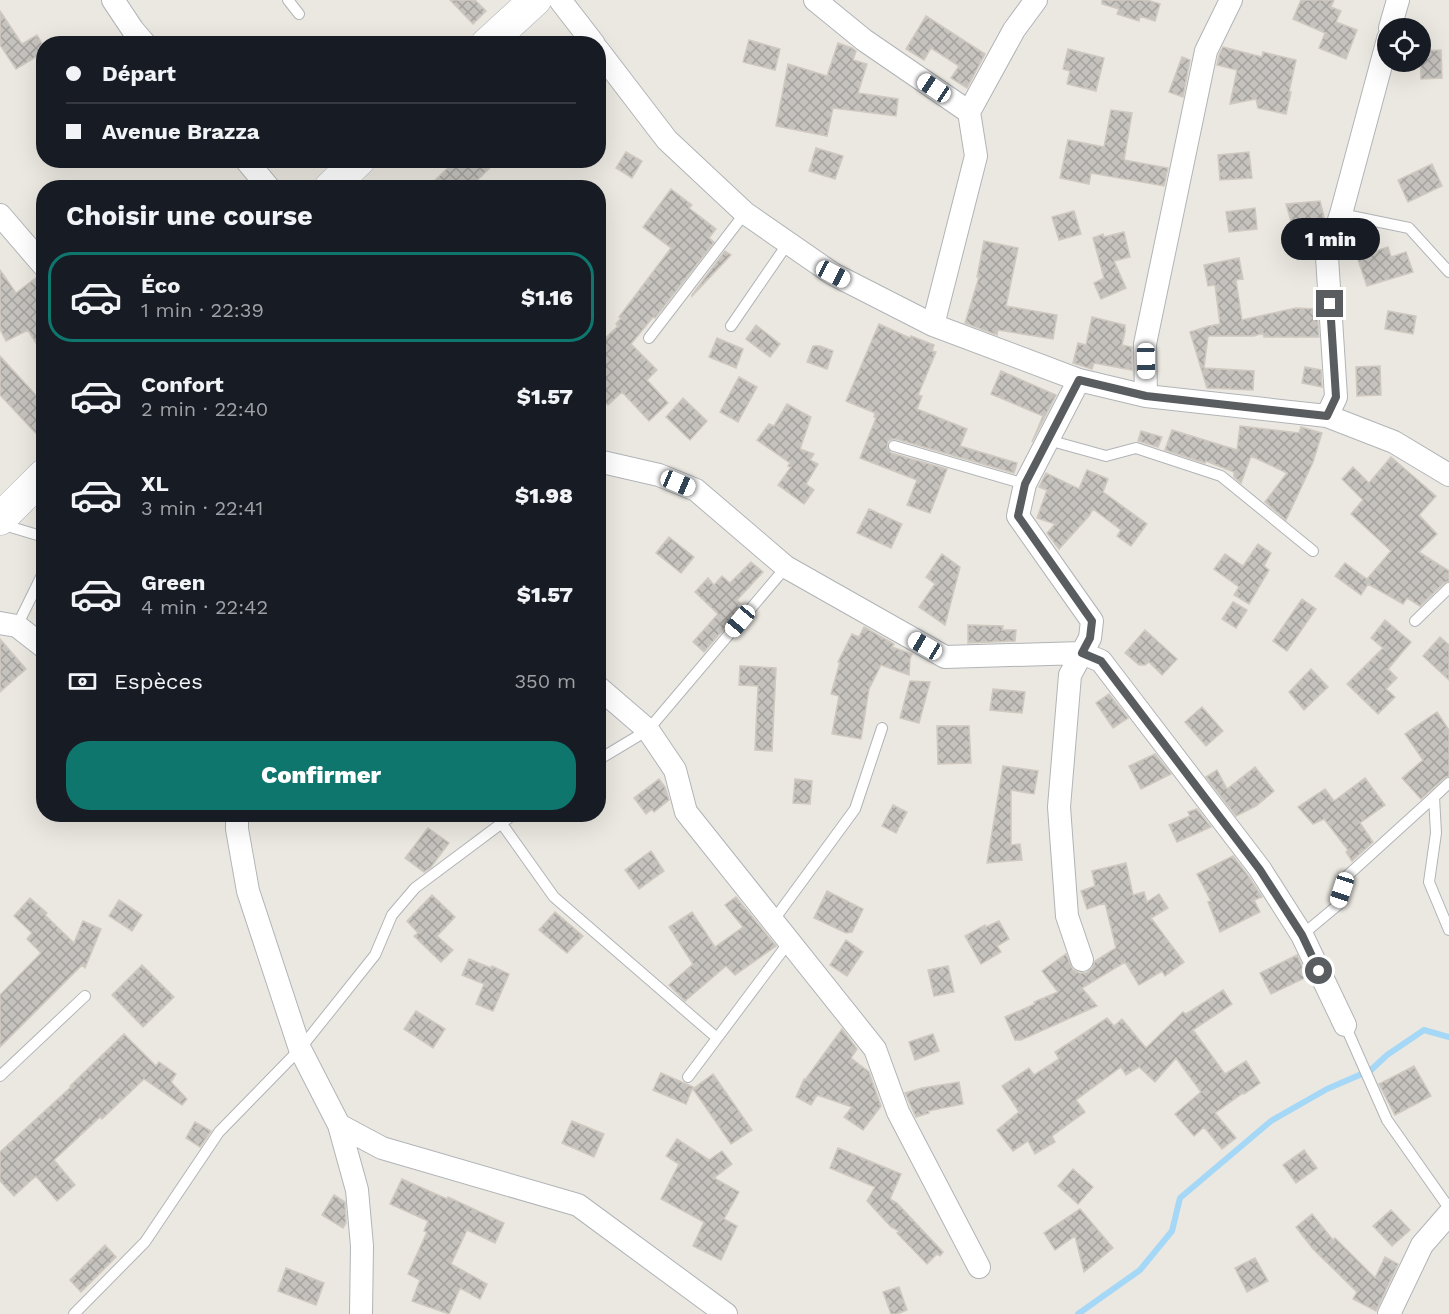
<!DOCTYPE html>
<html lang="fr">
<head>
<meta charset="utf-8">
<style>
	:root { --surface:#171b24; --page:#242831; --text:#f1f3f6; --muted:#9ea1a6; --line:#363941; --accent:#0f766e }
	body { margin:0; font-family:"Work Sans",sans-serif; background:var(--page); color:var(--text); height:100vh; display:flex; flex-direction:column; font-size:22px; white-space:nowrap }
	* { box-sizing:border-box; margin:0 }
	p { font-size:20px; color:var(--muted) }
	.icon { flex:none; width:33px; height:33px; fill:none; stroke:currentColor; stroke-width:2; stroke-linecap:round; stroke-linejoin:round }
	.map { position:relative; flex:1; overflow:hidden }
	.panel { position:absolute; left:36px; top:180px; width:570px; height:642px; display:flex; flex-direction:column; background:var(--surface); border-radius:24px; box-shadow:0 6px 24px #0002 }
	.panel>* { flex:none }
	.guide { position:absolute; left:36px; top:36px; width:570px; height:132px; border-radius:24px; box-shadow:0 6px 24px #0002; display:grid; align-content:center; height:132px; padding:0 30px; background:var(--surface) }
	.fabs { position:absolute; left:1377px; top:18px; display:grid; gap:12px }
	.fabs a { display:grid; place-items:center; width:54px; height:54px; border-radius:50%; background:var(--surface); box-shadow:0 6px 24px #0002; font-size:30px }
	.end { position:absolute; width:27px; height:27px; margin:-14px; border:8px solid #595d60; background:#fff; box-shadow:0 0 0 3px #fff }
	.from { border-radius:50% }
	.bubble { position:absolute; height:42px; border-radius:21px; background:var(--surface); box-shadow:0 6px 24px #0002; font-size:20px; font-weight:800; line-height:42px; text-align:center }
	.car { position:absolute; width:18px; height:36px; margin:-18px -9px; border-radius:8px; box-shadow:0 0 4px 2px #0007; background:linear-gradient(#fff 24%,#345 0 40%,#fff 0 76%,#345 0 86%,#fff 0) }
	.guide b { display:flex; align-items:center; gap:21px; height:57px; font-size:22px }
	.guide b+b { border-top:2px solid var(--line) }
	.guide i { width:15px; height:15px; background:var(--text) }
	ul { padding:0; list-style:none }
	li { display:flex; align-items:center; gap:18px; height:90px; margin:0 12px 9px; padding:0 18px; border:3px solid transparent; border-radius:24px }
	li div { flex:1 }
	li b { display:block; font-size:22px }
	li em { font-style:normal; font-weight:800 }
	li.selected { border-color:var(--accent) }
	li>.icon { width:54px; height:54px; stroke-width:1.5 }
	h2 { padding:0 30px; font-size:27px; line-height:72px }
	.pay { display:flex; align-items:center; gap:15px; height:66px; padding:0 30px; font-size:22px }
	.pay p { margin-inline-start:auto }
	.button { display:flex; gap:12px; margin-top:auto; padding:12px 30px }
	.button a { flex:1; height:69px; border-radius:24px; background:var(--accent); color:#fff; font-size:24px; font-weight:800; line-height:69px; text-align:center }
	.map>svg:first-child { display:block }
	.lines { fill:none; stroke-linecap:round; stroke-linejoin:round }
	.stream { stroke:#a5d7f7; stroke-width:6 }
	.building { fill:url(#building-cross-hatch); stroke:#cfc9c0; stroke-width:1.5 }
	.lane-casing { stroke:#b1b4b7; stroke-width:12 }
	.street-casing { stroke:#b1b4b7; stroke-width:24 }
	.secondary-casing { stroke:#b2b6ba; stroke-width:33 }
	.lane { stroke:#fff; stroke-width:10 }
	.street { stroke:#fff; stroke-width:22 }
	.secondary { stroke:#fff; stroke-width:32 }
	.route { stroke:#595d60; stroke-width:8 }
</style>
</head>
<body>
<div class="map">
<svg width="1449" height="1314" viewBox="0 0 1449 1314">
	<defs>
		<pattern id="building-cross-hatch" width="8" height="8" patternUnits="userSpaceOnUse" patternTransform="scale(1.5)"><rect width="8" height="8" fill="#c6c3be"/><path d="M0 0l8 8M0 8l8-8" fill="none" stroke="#a4a29e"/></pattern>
	</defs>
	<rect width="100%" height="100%" fill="#ebe8e1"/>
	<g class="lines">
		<path class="stream" d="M 1078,1314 L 1140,1270 L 1172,1231 L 1180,1198 L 1271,1121 L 1327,1089 L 1371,1070 L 1387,1055 L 1424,1030 L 1449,1037"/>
	</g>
	<path class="building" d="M 450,0 L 475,0 L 486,11 L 473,24 Z
		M 1102,0 L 1147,0 L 1160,4 L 1155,21 L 1140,16 L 1139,21 L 1117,14 L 1119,9 L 1102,4 Z
		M 1301,0 L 1334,0 L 1331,7 L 1341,11 L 1336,22 L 1357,30 L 1346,59 L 1319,48 L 1325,33 L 1293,19 Z
		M 0,11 L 22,44 L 37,35 L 44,47 L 44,52 L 16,69 L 0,45 Z
		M 926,16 L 985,54 L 967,88 L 951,78 L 959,66 L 931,48 L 924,60 L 906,49 Z
		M 749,40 L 780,49 L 775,70 L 743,62 Z
		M 838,43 L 852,48 L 856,51 L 853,60 L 867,64 L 858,93 L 898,99 L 896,116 L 833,108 L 827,136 L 776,126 L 788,64 L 827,76 Z
		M 1223,47 L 1262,57 L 1263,52 L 1296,60 L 1289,92 L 1291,92 L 1286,114 L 1258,108 L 1256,99 L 1230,104 L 1237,70 L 1217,65 L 1219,55 Z
		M 1068,49 L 1104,58 L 1096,91 L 1067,84 L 1070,71 L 1063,69 Z
		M 1441,50 L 1442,78 L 1421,79 L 1420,51 Z
		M 1182,57 L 1190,60 L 1183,97 L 1169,92 Z
		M 1111,110 L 1132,113 L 1124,160 L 1168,168 L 1164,186 L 1091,173 L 1089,184 L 1060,178 L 1068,140 L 1104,147 Z
		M 816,148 L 843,156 L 835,179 L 809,171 Z
		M 626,152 L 642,161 L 632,178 L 616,168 Z
		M 1249,152 L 1252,178 L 1220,180 L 1218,155 Z
		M 456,160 L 498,160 L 469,188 L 427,188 Z
		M 1432,164 L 1442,186 L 1408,202 L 1398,180 Z
		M 671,189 L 692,205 L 689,208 L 716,229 L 709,238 L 714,242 L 655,318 L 653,317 L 631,344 L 657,370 L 647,380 L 668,403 L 649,421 L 622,392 L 608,405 L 598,395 L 598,345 L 618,326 L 616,324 L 621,318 L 619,317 L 671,248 L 643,227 Z
		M 1320,201 L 1325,221 L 1292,225 L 1286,204 Z
		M 1255,208 L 1257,229 L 1229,232 L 1226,212 Z
		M 1074,211 L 1081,234 L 1059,240 L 1052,217 Z
		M 1124,232 L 1130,257 L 1114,261 L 1126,288 L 1101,299 L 1094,283 L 1104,278 L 1093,238 L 1103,234 L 1104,237 Z
		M 984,241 L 1018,248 L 1006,306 L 1057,315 L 1053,339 L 998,330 L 997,335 L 965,323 L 979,277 L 977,277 Z
		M 1388,247 L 1391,257 L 1406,252 L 1413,272 L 1367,286 L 1357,257 Z
		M 725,251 L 731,255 L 692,296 L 692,295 Z
		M 1239,258 L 1243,279 L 1236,280 L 1242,320 L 1296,308 L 1317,309 L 1319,337 L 1264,337 L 1263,333 L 1254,336 L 1208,336 L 1204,368 L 1254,371 L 1253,390 L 1207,388 L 1190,332 L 1209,326 L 1220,324 L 1215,285 L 1208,286 L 1204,265 Z
		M 0,270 L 16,293 L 37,277 L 44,279 L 44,356 L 28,330 L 6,341 L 0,329 Z
		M 1388,311 L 1416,316 L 1413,334 L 1385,329 Z
		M 1092,317 L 1125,325 L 1125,332 L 1122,345 L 1132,347 L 1132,370 L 1094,363 L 1092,369 L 1073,363 L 1078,343 L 1086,345 Z
		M 879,324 L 910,338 L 911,336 L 934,345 L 932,351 L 936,352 L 918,395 L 922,396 L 917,409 L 967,429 L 960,446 L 1017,463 L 1014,473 L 896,439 L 892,439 L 888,441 L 887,447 L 891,453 L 947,469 L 930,513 L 907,505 L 917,480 L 860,458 L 876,418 L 874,417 L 875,413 L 846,401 Z
		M 756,325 L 780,344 L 770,357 L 746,339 Z
		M 717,338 L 743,349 L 736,368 L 709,357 Z
		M 813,346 L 820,346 L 833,351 L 827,369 L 807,362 Z
		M 0,356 L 44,404 L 44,442 L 0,395 Z
		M 1380,366 L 1381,395 L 1357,396 L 1356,367 Z
		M 1305,367 L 1321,370 L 1322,387 L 1302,383 Z
		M 1001,371 L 1056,395 L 1032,442 L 1043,416 L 991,394 Z
		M 739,377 L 757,387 L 738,422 L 720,412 Z
		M 683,398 L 707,421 L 690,440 L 666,417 Z
		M 787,404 L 811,417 L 800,449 L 814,454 L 810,460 L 818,464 L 806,484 L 814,490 L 804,504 L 778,485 L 791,467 L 788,466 L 790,463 L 757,440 L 769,424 L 774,426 Z
		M 1240,426 L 1299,433 L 1301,427 L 1322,433 L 1313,462 L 1286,520 L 1265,502 L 1287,473 L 1251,456 L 1241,483 L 1234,477 L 1234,472 L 1206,461 L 1205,463 L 1165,450 L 1172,430 L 1237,450 Z
		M 1141,431 L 1162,437 L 1158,447 L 1138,441 Z
		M 1391,457 L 1436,496 L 1419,515 L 1437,534 L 1419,552 L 1449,571 L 1449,581 L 1444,583 L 1420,606 L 1407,598 L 1403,604 L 1368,584 L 1361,595 L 1335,576 L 1345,563 L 1367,579 L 1391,551 L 1351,514 L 1363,500 L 1342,479 L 1353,467 L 1369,483 Z
		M 1087,470 L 1108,479 L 1103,492 L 1147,524 L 1131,546 L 1117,536 L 1121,530 L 1093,509 L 1089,516 L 1059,549 L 1047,533 L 1055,524 L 1037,518 L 1047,490 L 1039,487 L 1046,473 L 1079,489 Z
		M 869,509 L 902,524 L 891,548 L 857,533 Z
		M 669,537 L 694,557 L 681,573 L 656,553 Z
		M 1258,544 L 1271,553 L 1264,566 L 1269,570 L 1249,604 L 1234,595 L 1239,587 L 1214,569 L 1225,554 L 1243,566 Z
		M 942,554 L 960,567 L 945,625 L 919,607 L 935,584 L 926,577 Z
		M 751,562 L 763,572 L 737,600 L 740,603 L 738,606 L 741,609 L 704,652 L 693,642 L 718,614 L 695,592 L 708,578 L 714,585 L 722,576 L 730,583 Z
		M 1302,599 L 1316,609 L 1287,651 L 1273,641 Z
		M 1233,602 L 1247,610 L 1236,628 L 1222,619 Z
		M 1385,620 L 1411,642 L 1388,669 L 1397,678 L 1386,689 L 1395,697 L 1378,714 L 1347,684 L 1383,648 L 1371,638 Z
		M 968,625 L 1003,626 L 1002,630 L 1016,630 L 1015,641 L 968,643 Z
		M 864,627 L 894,644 L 892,647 L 912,654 L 910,659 L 909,675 L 881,665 L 869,689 L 861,739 L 832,734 L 839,696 L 831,694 L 840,662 L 838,662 L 852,634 L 859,637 Z
		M 1145,630 L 1177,659 L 1162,675 L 1149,662 L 1145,665 L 1139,665 L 1125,653 Z
		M 1440,637 L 1449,645 L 1449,680 L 1423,656 Z
		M 0,639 L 26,669 L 0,692 Z
		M 740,666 L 776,668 L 772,751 L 755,750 L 758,686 L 739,685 Z
		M 1311,669 L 1328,687 L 1304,710 L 1289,692 Z
		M 910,681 L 930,682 L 919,723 L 900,718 Z
		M 993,689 L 1025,692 L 1022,713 L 990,710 Z
		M 1109,694 L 1128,718 L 1113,728 L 1096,703 Z
		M 1202,707 L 1223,731 L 1206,746 L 1185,722 Z
		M 1437,712 L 1449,730 L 1449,776 L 1444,778 L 1421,799 L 1402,778 L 1423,760 L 1405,734 Z
		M 937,726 L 969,726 L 971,763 L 938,764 Z
		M 1155,754 L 1171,774 L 1141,789 L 1129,766 Z
		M 1003,766 L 1038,771 L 1034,794 L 1011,790 L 1011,845 L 1020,844 L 1022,860 L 987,863 Z
		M 1255,767 L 1274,791 L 1256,806 L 1236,816 L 1206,777 L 1217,770 L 1227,789 Z
		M 1365,778 L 1385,805 L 1360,823 L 1373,842 L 1352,861 L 1346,852 L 1348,850 L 1324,819 L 1313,824 L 1298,807 L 1325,789 L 1334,801 Z
		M 659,779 L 665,787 L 669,800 L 654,812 L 652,809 L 646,814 L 634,798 Z
		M 795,779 L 812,781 L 810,804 L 793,803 Z
		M 893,805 L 907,812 L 896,833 L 882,826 Z
		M 1197,809 L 1211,827 L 1177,842 L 1169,825 L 1190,816 L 1188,812 Z
		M 428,828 L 449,843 L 431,867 L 424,872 L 405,858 Z
		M 651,851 L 664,871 L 639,889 L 625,870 Z
		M 1233,856 L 1249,877 L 1262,897 L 1254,900 L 1260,912 L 1220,932 L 1208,902 L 1211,901 L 1197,874 Z
		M 1126,863 L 1133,895 L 1144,892 L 1147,902 L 1159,894 L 1168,908 L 1151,918 L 1184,962 L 1165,976 L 1162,971 L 1139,985 L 1125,962 L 1082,988 L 1097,1006 L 1021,1040 L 1015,1040 L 1005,1017 L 1035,1004 L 1034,1002 L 1058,992 L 1042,971 L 1066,954 L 1073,970 L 1079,973 L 1086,973 L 1092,968 L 1095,961 L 1116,948 L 1105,903 L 1087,909 L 1081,891 L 1095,886 L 1092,871 Z
		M 827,891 L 863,909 L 852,932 L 846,933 L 814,918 Z
		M 432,895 L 455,917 L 437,936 L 453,950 L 441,962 L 414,936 L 418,933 L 407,921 Z
		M 736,897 L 776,946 L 735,975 L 726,966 L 685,1001 L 669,985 L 693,964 L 669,927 L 692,912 L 715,947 L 743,927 L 725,905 Z
		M 30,898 L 47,913 L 45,915 L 74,943 L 83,921 L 101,929 L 85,968 L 82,965 L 0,1047 L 0,995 L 41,953 L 27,939 L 32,933 L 14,916 Z
		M 119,900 L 142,915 L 132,931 L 109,916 Z
		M 555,912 L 583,936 L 567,953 L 539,930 Z
		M 999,921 L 1009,939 L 997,946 L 1001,952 L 981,964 L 965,936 L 985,925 L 986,927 Z
		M 846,940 L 863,952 L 847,976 L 830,965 Z
		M 1297,955 L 1307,977 L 1271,994 L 1260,973 Z
		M 469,959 L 491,968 L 492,966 L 509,974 L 493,1011 L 476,1004 L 484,984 L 462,975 Z
		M 142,965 L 174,997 L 143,1027 L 112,995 Z
		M 948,966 L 954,992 L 934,996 L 928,970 Z
		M 1223,990 L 1232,1004 L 1193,1030 L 1225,1074 L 1246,1061 L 1260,1083 L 1244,1094 L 1243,1093 L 1215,1113 L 1236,1138 L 1222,1149 L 1204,1127 L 1194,1136 L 1175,1114 L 1201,1092 L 1176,1058 L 1155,1082 L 1139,1067 L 1126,1075 L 1121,1067 L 1076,1100 L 1085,1112 L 1052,1136 L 1055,1142 L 1035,1154 L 1028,1141 L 1013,1151 L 997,1130 L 1019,1112 L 1002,1086 L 1029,1068 L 1034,1075 L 1059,1059 L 1055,1052 L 1107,1018 L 1114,1026 L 1122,1019 L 1146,1048 L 1183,1012 L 1186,1014 Z
		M 416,1011 L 445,1029 L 433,1048 L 404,1029 Z
		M 842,1029 L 857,1049 L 851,1058 L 869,1072 L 881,1106 L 863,1130 L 844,1117 L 852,1107 L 817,1095 L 811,1105 L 796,1097 L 804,1079 L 805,1080 Z
		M 124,1034 L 156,1066 L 159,1062 L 176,1074 L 171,1082 L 187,1099 L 182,1105 L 144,1079 L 102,1119 L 100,1117 L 54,1160 L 75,1185 L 57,1201 L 36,1176 L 14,1196 L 0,1181 L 0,1152 L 71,1087 L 70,1086 Z
		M 933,1034 L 939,1051 L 915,1060 L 909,1042 Z
		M 1414,1066 L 1431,1096 L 1395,1115 L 1379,1084 Z
		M 661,1073 L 693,1087 L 686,1104 L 653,1090 Z
		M 713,1074 L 752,1130 L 731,1144 L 693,1089 Z
		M 959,1082 L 963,1104 L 928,1111 L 929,1113 L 916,1117 L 905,1093 L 922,1088 Z
		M 572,1121 L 604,1134 L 594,1157 L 562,1143 Z
		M 195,1122 L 211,1131 L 200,1147 L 186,1138 Z
		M 677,1139 L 709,1160 L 722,1151 L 732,1164 L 714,1178 L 739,1192 L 724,1219 L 737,1226 L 721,1260 L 693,1246 L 704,1222 L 661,1199 L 679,1164 L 666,1156 Z
		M 838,1148 L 901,1174 L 890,1199 L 897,1203 L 943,1252 L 940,1256 L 937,1254 L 927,1264 L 897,1233 L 899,1231 L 891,1227 L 867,1201 L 875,1187 L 830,1168 Z
		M 1304,1150 L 1317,1168 L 1296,1183 L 1283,1165 Z
		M 1073,1169 L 1093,1187 L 1078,1204 L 1058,1186 Z
		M 402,1179 L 447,1199 L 448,1197 L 504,1223 L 495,1243 L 467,1230 L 451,1264 L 487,1284 L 480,1299 L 460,1288 L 449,1314 L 412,1301 L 420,1280 L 408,1274 L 427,1232 L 424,1231 L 428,1221 L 390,1204 Z
		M 334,1195 L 345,1202 L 346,1223 L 343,1228 L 322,1215 Z
		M 1080,1209 L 1113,1248 L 1084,1272 L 1075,1236 L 1055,1250 L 1044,1233 Z
		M 1391,1210 L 1410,1230 L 1392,1246 L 1373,1226 Z
		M 1312,1214 L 1333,1240 L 1335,1238 L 1375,1278 L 1385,1257 L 1398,1264 L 1376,1311 L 1353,1299 L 1357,1292 L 1313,1249 L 1296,1227 Z
		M 105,1245 L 116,1257 L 81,1292 L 70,1280 Z
		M 1255,1258 L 1268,1281 L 1247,1292 L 1235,1268 Z
		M 286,1268 L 324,1283 L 316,1305 L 278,1291 Z
		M 899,1287 L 907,1310 L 897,1314 L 891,1314 L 883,1292 Z"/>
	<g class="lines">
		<g class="lane-casing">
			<path id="lane" d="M 288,0 L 299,14
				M 1341,214 L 1409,228 L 1449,272
				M 731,326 L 788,243
				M 649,338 L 745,213
				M 1048,440 L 1106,456 L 1136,448 L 1221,476 L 1313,551
				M 894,446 L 1025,484
				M 1,524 L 44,537
				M 1415,621 L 1449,588
				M 17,626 L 44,571
				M 598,760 L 648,730 L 786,567
				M 1449,783 L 1434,797 L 1436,833 L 1429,882 L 1449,930
				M 502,824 L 554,897 L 717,1038
				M 773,921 L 855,809 L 882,728
				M 1302,935 L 1338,905 L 1347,876 L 1434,797
				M 1345,1025 L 1387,1120 L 1449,1208
				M 0,1076 L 85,996
				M 688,1077 L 789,942
				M 74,1314 L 145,1242 L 219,1132 L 300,1049 L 375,955 L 392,915 L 415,888 L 514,814"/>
		</g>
		<g class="street-casing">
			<path id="street" d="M 113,0 L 133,30 L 145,44
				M 560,0 L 594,44
				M 815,0 L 864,40 L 969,112 L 976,156 L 933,325
				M 1390,28 L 1398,0
				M 598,50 L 667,140 L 745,213 L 833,274 L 933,325 L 1079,380 L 1146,396 L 1327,416 L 1394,442 L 1449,475
				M 969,112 L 1014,30 L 1036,0
				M 246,160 L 269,188
				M 0,215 L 44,266
				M 1079,380 L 1025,484 L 1018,516 L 1092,621 L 1090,638 L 1070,675 L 1059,807 L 1067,916 L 1082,960
				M 1146,396 L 1145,344 L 1206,51 L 1231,0
				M 1327,416 L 1336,397 L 1327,257 L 1341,214 L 1388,39
				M 598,461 L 659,475 L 696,490 L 786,567 L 945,657 L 1082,653 L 1101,661 L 1260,869 L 1302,935 L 1345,1025
				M 0,623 L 17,626 L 44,647
				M 598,687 L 648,730 L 675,770 L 686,812 L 875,1049 L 898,1112 L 979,1267
				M 237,814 L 237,829 L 248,891 L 300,1049 L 339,1125 L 357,1190 L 362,1246 L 361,1314
				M 339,1125 L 382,1148 L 578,1205 L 726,1314
				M 1389,1314 L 1422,1245 L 1449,1214"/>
		</g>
		<g class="secondary-casing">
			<path id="secondary" d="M 487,44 L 535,0
				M 330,188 L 359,160
				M 0,519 L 44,475"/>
		</g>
		<use href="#lane" class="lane"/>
		<use href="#street" class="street"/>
		<use href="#secondary" class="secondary"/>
	</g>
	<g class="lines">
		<path class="route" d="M 1319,971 L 1302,935 L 1260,870 L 1101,661 L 1082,653 L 1090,638 L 1092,621 L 1018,516 L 1025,484 L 1079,380 L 1146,396 L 1327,416 L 1336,397 L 1330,304"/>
	</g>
</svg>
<div class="fabs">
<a><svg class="icon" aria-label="locate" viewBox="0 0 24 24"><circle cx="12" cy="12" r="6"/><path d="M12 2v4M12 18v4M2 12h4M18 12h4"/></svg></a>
</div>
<i class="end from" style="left:1319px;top:971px"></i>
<i class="end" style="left:1330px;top:304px"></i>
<div class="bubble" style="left:1281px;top:218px;width:99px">1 min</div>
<i class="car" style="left:934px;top:88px;rotate:304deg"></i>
<i class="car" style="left:833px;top:274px;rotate:118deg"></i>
<i class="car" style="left:1146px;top:361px;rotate:179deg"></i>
<i class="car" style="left:678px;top:483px;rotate:113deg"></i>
<i class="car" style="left:740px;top:621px;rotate:220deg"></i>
<i class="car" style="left:925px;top:646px;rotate:300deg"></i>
<i class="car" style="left:1342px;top:890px;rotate:198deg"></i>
<div class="guide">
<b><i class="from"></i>Départ</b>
<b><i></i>Avenue Brazza</b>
</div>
<section class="panel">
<h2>Choisir une course</h2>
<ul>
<li class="selected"><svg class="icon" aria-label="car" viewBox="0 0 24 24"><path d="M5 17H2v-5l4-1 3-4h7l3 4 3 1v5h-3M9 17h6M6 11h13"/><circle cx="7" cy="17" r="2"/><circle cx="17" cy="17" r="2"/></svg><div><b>Éco</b><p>1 min · 22:39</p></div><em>$1.16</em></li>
<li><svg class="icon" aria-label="car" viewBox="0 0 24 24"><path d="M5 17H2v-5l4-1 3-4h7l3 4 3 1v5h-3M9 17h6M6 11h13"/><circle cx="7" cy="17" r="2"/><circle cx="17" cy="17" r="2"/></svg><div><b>Confort</b><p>2 min · 22:40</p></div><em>$1.57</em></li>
<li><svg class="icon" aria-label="car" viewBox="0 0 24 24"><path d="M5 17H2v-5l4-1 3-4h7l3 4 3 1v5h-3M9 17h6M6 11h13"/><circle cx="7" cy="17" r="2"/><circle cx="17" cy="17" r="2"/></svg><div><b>XL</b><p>3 min · 22:41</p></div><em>$1.98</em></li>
<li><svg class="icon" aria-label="car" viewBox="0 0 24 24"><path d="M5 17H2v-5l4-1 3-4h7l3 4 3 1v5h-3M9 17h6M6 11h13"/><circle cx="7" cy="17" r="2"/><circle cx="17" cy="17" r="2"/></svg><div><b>Green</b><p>4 min · 22:42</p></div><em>$1.57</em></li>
</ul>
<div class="pay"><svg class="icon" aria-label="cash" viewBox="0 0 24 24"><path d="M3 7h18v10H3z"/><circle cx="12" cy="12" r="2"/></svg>Espèces<p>350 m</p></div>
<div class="button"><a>Confirmer</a></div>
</section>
</div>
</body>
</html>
